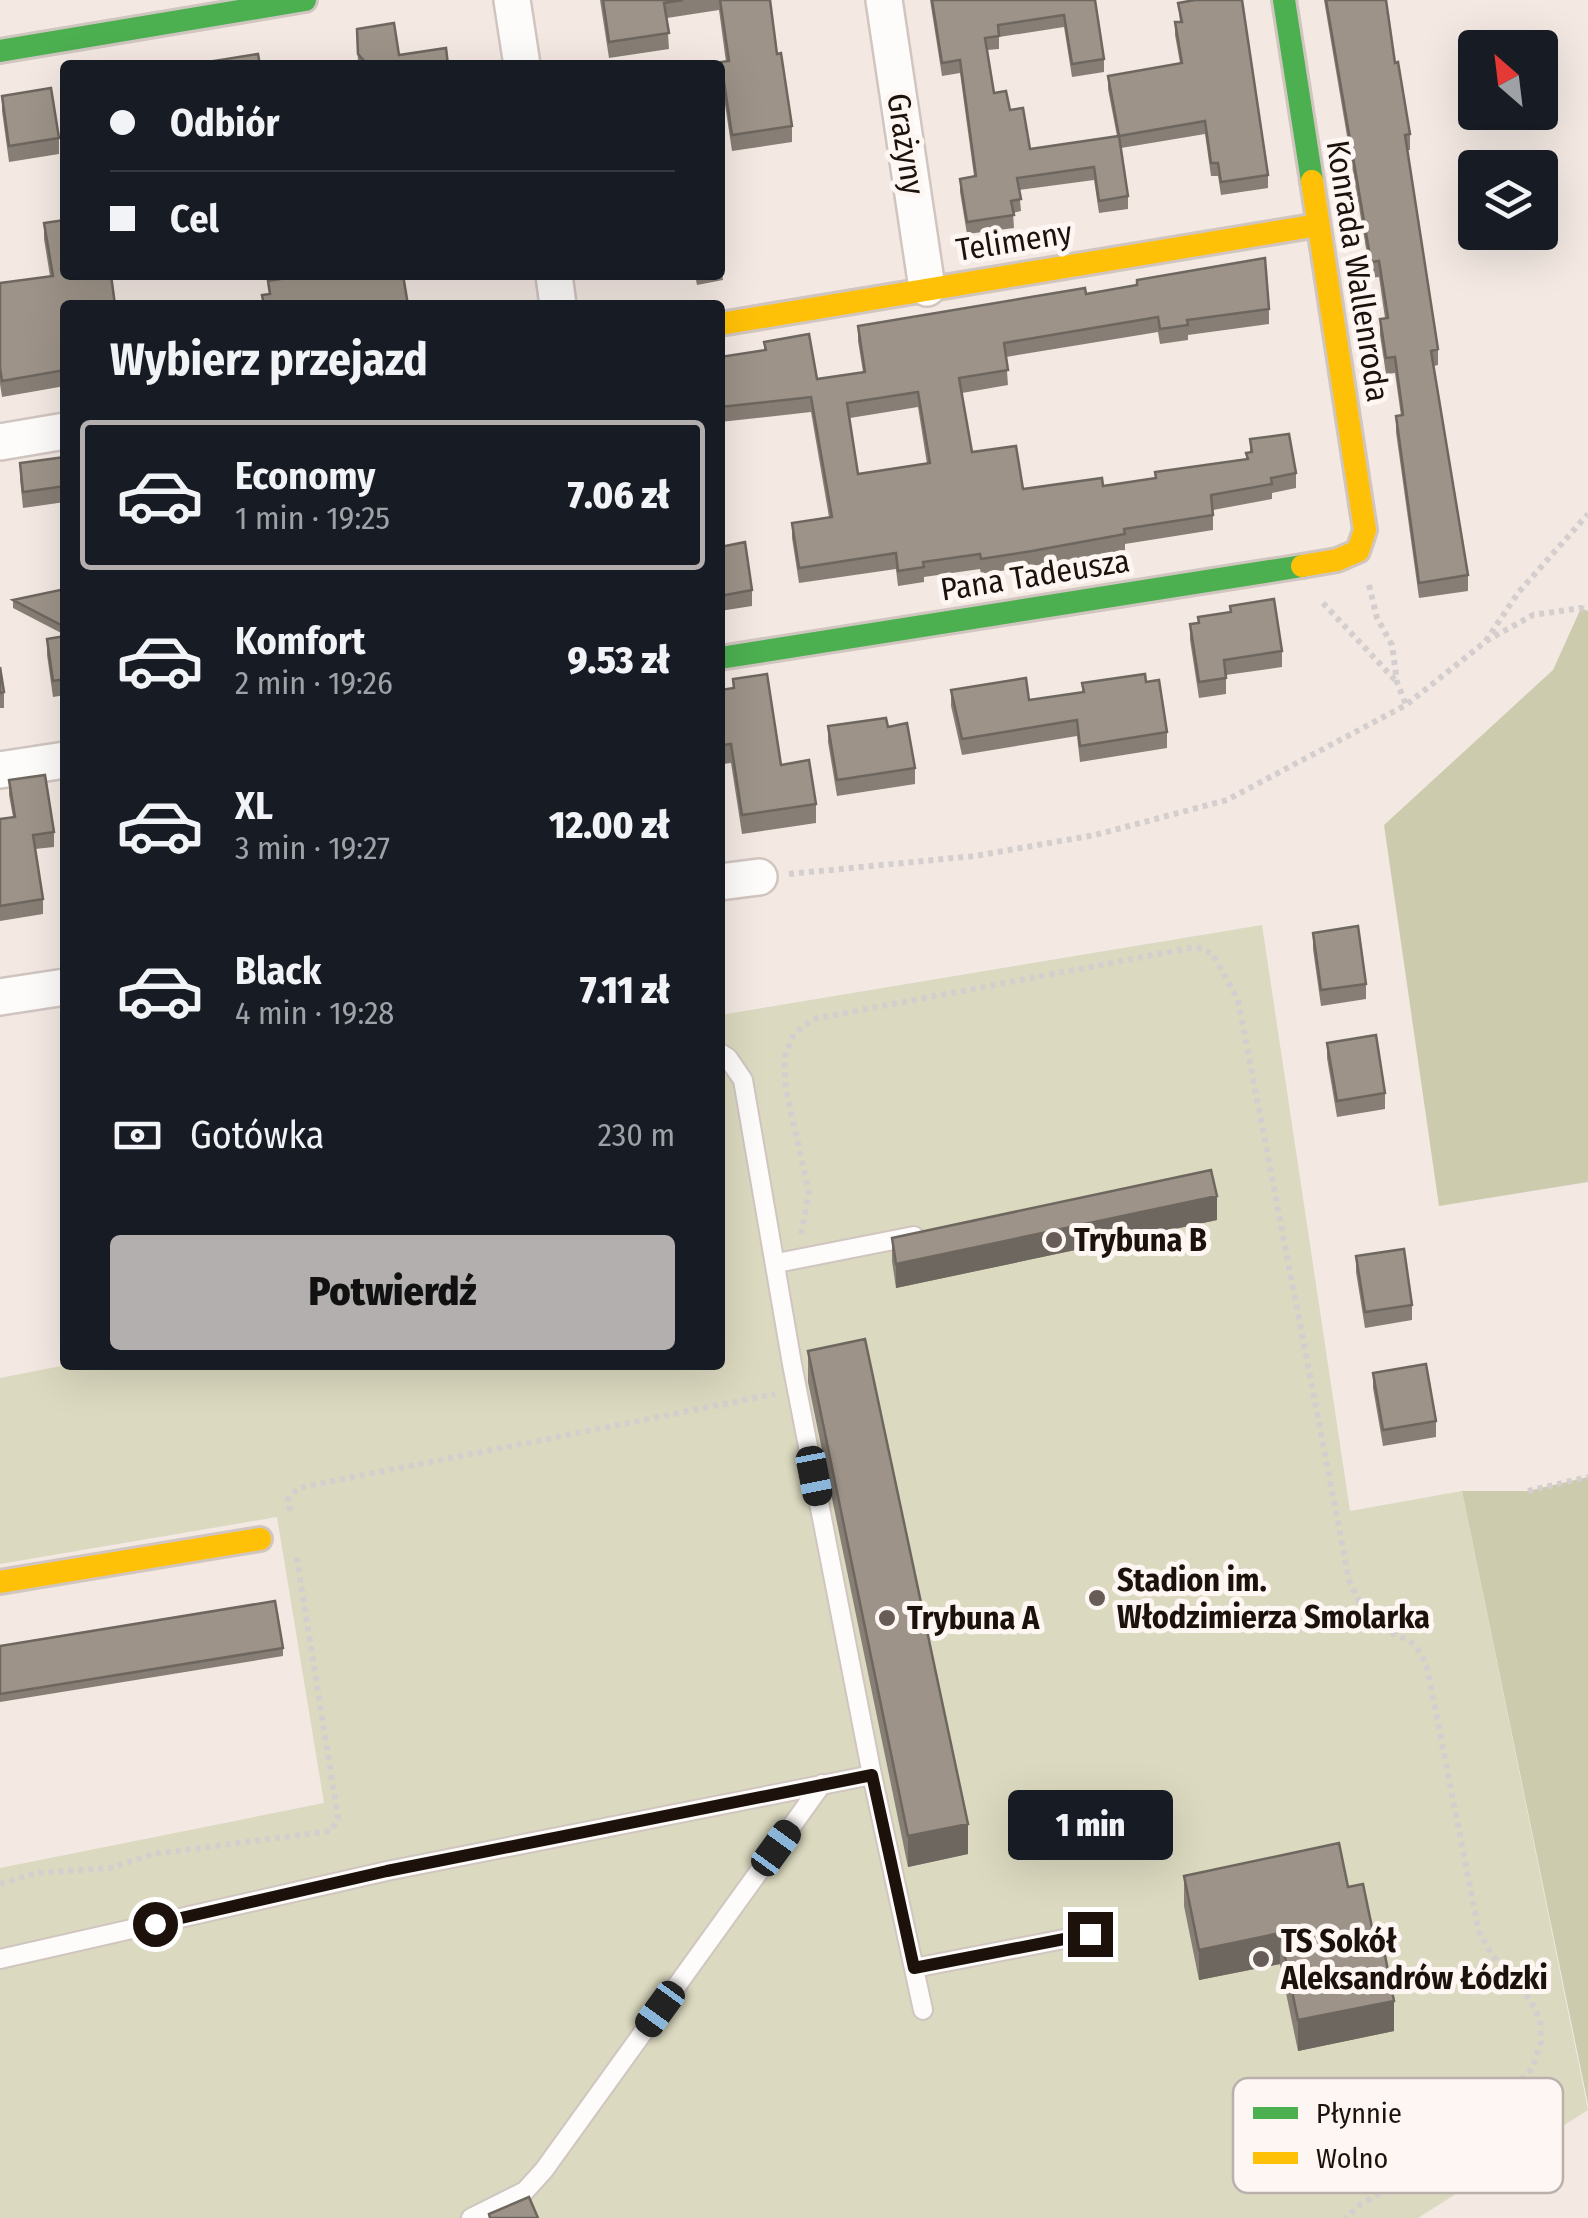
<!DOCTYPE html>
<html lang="pl">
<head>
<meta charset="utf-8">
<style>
	:root { --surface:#171b24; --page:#20242c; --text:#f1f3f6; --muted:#9ea1a6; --line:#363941; --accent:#b3afae }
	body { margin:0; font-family:"Fira Sans Condensed",sans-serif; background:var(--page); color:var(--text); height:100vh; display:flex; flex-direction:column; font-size:38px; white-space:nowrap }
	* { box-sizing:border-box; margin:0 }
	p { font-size:32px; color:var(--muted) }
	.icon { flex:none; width:55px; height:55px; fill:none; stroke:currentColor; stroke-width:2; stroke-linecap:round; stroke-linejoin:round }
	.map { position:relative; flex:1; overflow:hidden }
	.side { position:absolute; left:60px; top:300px; width:665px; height:1070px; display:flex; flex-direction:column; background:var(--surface); border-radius:10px; box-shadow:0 10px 40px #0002 }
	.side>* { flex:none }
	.guide { position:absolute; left:60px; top:60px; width:665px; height:220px; border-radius:10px; box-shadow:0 10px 40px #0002; display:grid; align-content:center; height:220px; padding:0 50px; background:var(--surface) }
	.needle { width:65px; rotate:332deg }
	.fabs { position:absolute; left:1458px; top:30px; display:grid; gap:20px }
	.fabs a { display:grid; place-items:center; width:100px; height:100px; border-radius:10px; background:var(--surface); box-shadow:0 10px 40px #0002; font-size:50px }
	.end { position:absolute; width:45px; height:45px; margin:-22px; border:12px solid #1d110c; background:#fff; box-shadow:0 0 0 5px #fff }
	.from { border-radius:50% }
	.bubble { position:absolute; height:70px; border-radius:10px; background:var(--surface); box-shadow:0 10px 40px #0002; font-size:32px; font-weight:800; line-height:70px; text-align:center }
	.car { position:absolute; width:30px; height:60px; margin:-30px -15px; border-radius:12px; box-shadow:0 0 8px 2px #0007; background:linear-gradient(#222 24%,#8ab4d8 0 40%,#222 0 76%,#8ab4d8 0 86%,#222 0) }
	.guide b { display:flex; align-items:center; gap:35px; height:95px; font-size:38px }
	.guide b+b { border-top:2px solid var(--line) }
	.guide i { width:25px; height:25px; background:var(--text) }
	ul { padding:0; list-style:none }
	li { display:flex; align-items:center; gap:30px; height:150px; margin:0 20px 15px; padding:0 30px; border:5px solid transparent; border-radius:10px }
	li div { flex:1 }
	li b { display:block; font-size:38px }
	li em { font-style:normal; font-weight:800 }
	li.current { border-color:var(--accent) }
	li>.icon { width:90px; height:90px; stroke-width:1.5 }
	h2 { padding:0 50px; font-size:45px; line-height:120px }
	.pay { display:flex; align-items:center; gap:25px; height:110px; padding:0 50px; font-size:38px }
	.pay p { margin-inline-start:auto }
	.button { display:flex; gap:20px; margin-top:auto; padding:20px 50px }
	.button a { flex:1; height:115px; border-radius:10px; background:var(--accent); color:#111; font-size:40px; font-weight:800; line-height:115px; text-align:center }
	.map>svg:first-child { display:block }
	.green { fill:#dbd9bf }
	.forest { fill:#cdcbae }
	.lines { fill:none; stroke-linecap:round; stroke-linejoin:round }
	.lane-casing { stroke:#d1c5c0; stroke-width:22 }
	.street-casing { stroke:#d1c5c0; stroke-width:40 }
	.fast-casing { stroke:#d1c5c0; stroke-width:28 }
	.slow-casing { stroke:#d1c5c0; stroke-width:28 }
	.path { stroke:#d4cfce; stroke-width:6; stroke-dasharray:5 5; stroke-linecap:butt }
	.lane { stroke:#fdfcfb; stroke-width:18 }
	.street { stroke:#fdfcfb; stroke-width:35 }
	.fast { stroke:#4caf50; stroke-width:22 }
	.slow { stroke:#ffc107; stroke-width:22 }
	.wall { fill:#877e75; fill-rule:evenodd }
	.shaded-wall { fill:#6e675f }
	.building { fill:#9d9388; stroke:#6e675f; stroke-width:2.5; fill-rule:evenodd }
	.route { stroke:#1d110c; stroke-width:12 }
	.poi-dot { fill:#685c57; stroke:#fdf6f2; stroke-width:4 }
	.labels { text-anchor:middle; stroke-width:10; stroke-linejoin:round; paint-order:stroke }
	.street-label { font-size:32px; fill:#1d110c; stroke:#fdf6f2 }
	.poi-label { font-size:32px; font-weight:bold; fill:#1d110c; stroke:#fdf6f2; text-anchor:start }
	.key { fill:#fdf6f2; stroke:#bab1ad; stroke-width:2.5 }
	.key-label { font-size:28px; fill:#1d110c }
</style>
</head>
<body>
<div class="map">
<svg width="1588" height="2218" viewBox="0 0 1588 2218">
	<rect width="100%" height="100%" fill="#f3e8e2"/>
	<path class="green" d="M 1262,925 L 1350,1511 L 1462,1491 L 1588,2110 L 1418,2218 L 0,2218 L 0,1868 L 324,1803 L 277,1517 L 0,1564 L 0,1378 L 66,1365 L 720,1365 L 720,1015 Z"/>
	<path class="forest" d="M 1581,608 L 1588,611 L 1588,1182 L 1439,1206 L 1384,825 L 1553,670 Z
		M 1588,1477 L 1588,2104 L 1462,1491 L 1528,1491 Z"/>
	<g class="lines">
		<g class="lane-casing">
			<path id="lane" d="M 720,1053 L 728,1058 L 743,1080 L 792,1364 L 872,1775 L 923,2010
				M 777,1263 L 914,1236
				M 0,1959 L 387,1871 L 872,1775
				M 914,1968 L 1090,1934
				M 471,2218 L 525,2191 L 544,2170 L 822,1784"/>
		</g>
		<g class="street-casing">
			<path id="street" d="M 512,0 L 522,65
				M 884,0 L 927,288
				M 554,275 L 558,305
				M 0,442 L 65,431
				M 0,770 L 65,760
				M 720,882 L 759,877
				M 0,997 L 65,987"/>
		</g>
		<g class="fast-casing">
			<path id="fast" d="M 1284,0 L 1312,181
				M 0,51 L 305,0
				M 720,658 L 1302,566"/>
		</g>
		<g class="slow-casing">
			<path id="slow" d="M 720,324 L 1318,225
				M 1302,566 L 1337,560 L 1358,551 L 1365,530 L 1312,181
				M 0,1582 L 260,1539"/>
		</g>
		<path class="path" d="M 1369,585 L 1377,618 L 1392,645 L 1397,682 L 1406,705
			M 1323,603 L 1397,682
			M 1486,641 L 1533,615 L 1581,608 L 1588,611
			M 789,874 L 975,856 L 1095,835 L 1227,800 L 1406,705 L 1485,642 L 1518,593 L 1588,514
			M 801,1234 L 809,1193 L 786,1090 L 784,1059 L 794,1034 L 813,1019 L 1196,947 L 1213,954 L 1238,1000 L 1349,1580 C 1357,1597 1364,1615 1380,1626 C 1405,1645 1411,1630 1427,1667 L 1479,1932 L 1492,1955 L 1530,2000 L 1540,2019 L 1541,2042 L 1532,2069 L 1493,2107 L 1432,2143 L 1410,2176 L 1361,2204 L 1346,2218
			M 1528,1491 L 1588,1477
			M 290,1511 L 288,1499 L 298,1488 L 775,1394
			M 0,1884 L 36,1873 L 110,1868 L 154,1854 L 331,1831 L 338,1818 L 296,1553"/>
		<use href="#lane" class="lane"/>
		<use href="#street" class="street"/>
		<use href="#fast" class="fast"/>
		<use href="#slow" class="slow"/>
	</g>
	<path class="wall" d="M 600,0 L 770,0 L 777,54 L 792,126 L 792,142 L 732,151 L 721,78 L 721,62 L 726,62 L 719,10 L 667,18 L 669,49 L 609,58 Z
		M 930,0 L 1095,0 L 1104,59 L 1104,72 L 1072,77 L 1064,27 L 999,37 L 999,49 L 987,50 L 994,93 L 1010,110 L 1030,149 L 1117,136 L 1108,89 L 1108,76 L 1180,63 L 1175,35 L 1175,22 L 1180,22 L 1178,3 L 1268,175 L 1268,188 L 1221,195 L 1218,176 L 1211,176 L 1205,134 L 1121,148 L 1128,196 L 1128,209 L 1099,213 L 1094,180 L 1019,190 L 1021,211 L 1013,213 L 1014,228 L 967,234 L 960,192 L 960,179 L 974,176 L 960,73 L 942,76 Z
		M 1324,0 L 1386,0 L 1395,63 L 1410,134 L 1410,150 L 1407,150 L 1438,349 L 1438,365 L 1434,366 L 1468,575 L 1468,591 L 1419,598 L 1396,432 L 1396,416 L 1401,416 L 1395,373 L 1386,374 L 1380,335 L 1380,319 L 1385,318 L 1379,277 L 1371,278 Z
		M 357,29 L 399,55 L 448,65 L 358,65 Z
		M 2,96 L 59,138 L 59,154 L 9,162 L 2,111 Z
		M 44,223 L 65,305 L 65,386 L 2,397 L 0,384 L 0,283 L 50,276 L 44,239 Z
		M 720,255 L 723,280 L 697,285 L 695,275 L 720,275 Z
		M 1086,294 L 1269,309 L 1269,324 L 1188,335 L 1188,340 L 1160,344 L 1158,332 L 1006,357 L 1008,385 L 962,393 L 972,452 L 1023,489 L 1103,486 L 1155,479 L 1155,472 L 1246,459 L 1246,453 L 1250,453 L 1250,439 L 1296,473 L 1296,488 L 1272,493 L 1272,499 L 1213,510 L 1213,530 L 1125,544 L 1125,550 L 1032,566 L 981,574 L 980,569 L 924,577 L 924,582 L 898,586 L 896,569 L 799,583 L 792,538 L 792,523 L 829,517 L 811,412 L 720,422 L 720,357 L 764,351 L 764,342 L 817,379 L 863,372 L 858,341 L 858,326 ZM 918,407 L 927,464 L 858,474 L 850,418 Z
		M 65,457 L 65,502 L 23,508 L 20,479 L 20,463 Z
		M 720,547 L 752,590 L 752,606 L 720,611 Z
		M 65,589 L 65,635 L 13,608 L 13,600 Z
		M 1230,606 L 1282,651 L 1282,667 L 1226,675 L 1226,694 L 1199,698 L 1190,640 L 1190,624 L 1230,612 Z
		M 65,636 L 65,695 L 53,697 L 47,655 L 47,639 Z
		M 0,667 L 4,692 L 4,708 L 0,708 Z
		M 733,679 L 781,765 L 816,804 L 816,823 L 742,834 L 731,763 L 723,764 L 720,748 L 720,690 L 733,688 Z
		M 1146,682 L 1167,732 L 1167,748 L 1080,762 L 1077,736 L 962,755 L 951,706 L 951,690 L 1029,700 L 1082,692 L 1082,683 Z
		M 828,726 L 888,727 L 915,768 L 915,784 L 837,796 L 828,742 Z
		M 9,780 L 54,832 L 54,847 L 35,849 L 43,899 L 43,914 L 0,921 L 0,819 L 13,817 L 9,795 Z
		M 1313,933 L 1366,984 L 1366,999 L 1321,1006 L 1313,949 Z
		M 1327,1043 L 1385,1093 L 1385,1109 L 1337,1117 L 1327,1058 Z
		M 1217,1220 L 896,1288 L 892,1261 L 892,1238 Z
		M 1356,1256 L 1412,1305 L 1412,1320 L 1365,1328 L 1356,1272 Z
		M 808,1351 L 968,1854 L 908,1867 L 808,1382 Z
		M 1373,1373 L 1436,1421 L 1436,1437 L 1383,1446 L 1373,1388 Z
		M 0,1646 L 283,1648 L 283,1656 L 0,1702 Z
		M 1184,1876 L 1348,1887 L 1374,1937 L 1394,2031 L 1298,2051 L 1280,1964 L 1199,1980 L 1184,1906 Z"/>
	<path class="shaded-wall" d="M 1217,1196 L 1217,1220 L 896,1288 L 896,1264 Z
		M 968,1824 L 968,1854 L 908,1867 L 908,1836 Z
		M 1280,1933 L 1280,1964 L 1199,1980 L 1199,1950 Z
		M 1394,2001 L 1394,2031 L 1298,2051 L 1298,2020 Z"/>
	<path class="building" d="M 603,0 L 683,0 L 664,3 L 669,33 L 609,42 Z
		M 720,0 L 770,0 L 777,54 L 781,53 L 792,126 L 732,135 L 721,62 L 729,61 Z
		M 932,0 L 1095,0 L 1104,59 L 1072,64 L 1064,15 L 998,25 L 999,36 L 985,38 L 994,93 L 1006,91 L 1010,110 L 1023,108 L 1030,149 L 1119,136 L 1128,196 L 1099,201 L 1094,167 L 1017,178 L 1021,199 L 1011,201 L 1014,215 L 967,222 L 960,179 L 976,176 L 960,60 L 942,63 Z
		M 1195,0 L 1242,0 L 1268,175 L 1221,182 L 1218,163 L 1211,163 L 1205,121 L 1119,136 L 1108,76 L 1182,63 L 1175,22 L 1182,22 L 1178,3 Z
		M 1326,0 L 1386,0 L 1395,63 L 1398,62 L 1410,134 L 1405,135 L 1438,349 L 1431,351 L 1468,575 L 1419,583 L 1396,416 L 1403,415 L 1395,357 L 1386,358 L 1380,319 L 1388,318 L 1379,261 L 1371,262 Z
		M 394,23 L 399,55 L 446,48 L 448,65 L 365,65 L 366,63 L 358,54 L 357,29 Z
		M 258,54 L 260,65 L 201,65 L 201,63 Z
		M 51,88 L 59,138 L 9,146 L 2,96 Z
		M 65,220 L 65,275 L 111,275 L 115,305 L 65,305 L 65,370 L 2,381 L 0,368 L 0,283 L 53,276 L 44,223 Z
		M 1265,258 L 1269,309 L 1187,320 L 1188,325 L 1160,329 L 1158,317 L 1004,343 L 1008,370 L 959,378 L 972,452 L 1016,446 L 1023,489 L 1102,478 L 1103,486 L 1156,478 L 1155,472 L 1248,459 L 1246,453 L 1252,452 L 1250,439 L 1289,434 L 1296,473 L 1271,478 L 1272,484 L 1211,495 L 1213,515 L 1124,529 L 1125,534 L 1032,551 L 981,559 L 980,554 L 923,562 L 924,567 L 898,571 L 896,553 L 799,568 L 792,523 L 832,517 L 811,397 L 720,407 L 720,357 L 766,350 L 764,342 L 809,334 L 817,379 L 865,372 L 858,326 L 1085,288 L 1086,294 L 1137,285 L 1137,280 ZM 918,392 L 930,463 L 858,474 L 847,403 Z
		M 306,275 L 403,275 L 408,305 L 264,305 L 262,295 L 270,294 L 268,281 Z
		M 65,457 L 65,486 L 23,492 L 20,463 Z
		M 745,542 L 752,590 L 720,596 L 720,547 Z
		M 65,589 L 65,627 L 13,600 Z
		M 1274,599 L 1282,651 L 1224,660 L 1226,678 L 1199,682 L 1190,624 L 1199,623 L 1198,617 L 1231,612 L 1230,606 Z
		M 65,636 L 65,679 L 53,681 L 47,639 Z
		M 0,667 L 4,692 L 0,693 Z
		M 767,674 L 781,765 L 809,760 L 816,804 L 742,815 L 731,744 L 723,745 L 720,729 L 720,690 L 734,688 L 733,679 Z
		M 1145,674 L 1146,682 L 1159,680 L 1167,732 L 1080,746 L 1077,720 L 962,739 L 951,690 L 1026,678 L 1029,700 L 1084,692 L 1082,683 Z
		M 886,718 L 888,727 L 907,723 L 915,768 L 837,780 L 828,726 Z
		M 45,775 L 54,832 L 33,835 L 43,899 L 0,906 L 0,819 L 15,817 L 9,780 Z
		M 1358,926 L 1366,984 L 1321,990 L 1313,933 Z
		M 1376,1035 L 1385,1093 L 1337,1101 L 1327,1043 Z
		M 1211,1170 L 1217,1196 L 896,1264 L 892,1238 Z
		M 1404,1249 L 1412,1305 L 1365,1312 L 1356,1256 Z
		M 865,1339 L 968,1824 L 908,1836 L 808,1351 Z
		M 1426,1364 L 1436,1421 L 1383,1430 L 1373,1373 Z
		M 275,1601 L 283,1648 L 0,1694 L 0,1646 Z
		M 1339,1843 L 1348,1887 L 1363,1884 L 1374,1937 L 1381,1935 L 1394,2001 L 1298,2020 L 1280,1933 L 1199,1950 L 1184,1876 Z
		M 529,2197 L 538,2218 L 490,2218 L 489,2214 Z"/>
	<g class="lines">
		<path class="route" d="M 155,1924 L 387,1871 L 872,1775 L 914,1968 L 1090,1934"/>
	</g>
	<g class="poi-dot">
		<circle cx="1054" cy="1240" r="10"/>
		<circle cx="1097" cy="1598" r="10"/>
		<circle cx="887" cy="1618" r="10"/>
		<circle cx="1261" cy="1959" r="10"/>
	</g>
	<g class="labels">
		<g class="street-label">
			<text transform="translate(906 144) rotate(81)" y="11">Grażyny</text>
			<text transform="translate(1014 241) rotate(-9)" y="11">Telimeny</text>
			<text transform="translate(1358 271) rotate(81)" y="11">Konrada Wallenroda</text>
			<text transform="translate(1035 575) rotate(-9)" y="11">Pana Tadeusza</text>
		</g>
		<g class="poi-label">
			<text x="1074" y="1251">Trybuna B</text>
			<text x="1117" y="1591">Stadion im.<tspan x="1117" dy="37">Włodzimierza Smolarka</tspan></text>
			<text x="907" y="1629">Trybuna A</text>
			<text x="1281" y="1952">TS Sokół<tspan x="1281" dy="37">Aleksandrów Łódzki</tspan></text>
		</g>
	</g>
	<rect x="1233" y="2078" width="330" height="115" rx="15" class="key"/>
	<rect x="1253" y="2107" width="45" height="12" fill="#4caf50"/>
	<rect x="1253" y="2152" width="45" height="12" fill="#ffc107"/>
	<g class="key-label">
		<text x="1316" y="2123">Płynnie</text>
		<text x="1316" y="2168">Wolno</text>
	</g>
</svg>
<div class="fabs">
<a><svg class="needle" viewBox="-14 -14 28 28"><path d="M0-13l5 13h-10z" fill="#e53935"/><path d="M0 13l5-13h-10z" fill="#9ea1a6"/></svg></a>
<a><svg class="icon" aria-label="layers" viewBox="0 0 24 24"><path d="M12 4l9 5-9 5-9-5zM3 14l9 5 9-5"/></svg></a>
</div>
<i class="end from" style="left:155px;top:1924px"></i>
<i class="end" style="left:1090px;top:1934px"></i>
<div class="bubble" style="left:1008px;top:1790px;width:165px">1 min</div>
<i class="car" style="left:814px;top:1476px;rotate:169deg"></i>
<i class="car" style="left:776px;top:1848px;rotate:36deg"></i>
<i class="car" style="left:660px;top:2009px;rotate:216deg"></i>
<div class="guide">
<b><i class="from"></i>Odbiór</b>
<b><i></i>Cel</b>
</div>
<section class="side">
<h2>Wybierz przejazd</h2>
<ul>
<li class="current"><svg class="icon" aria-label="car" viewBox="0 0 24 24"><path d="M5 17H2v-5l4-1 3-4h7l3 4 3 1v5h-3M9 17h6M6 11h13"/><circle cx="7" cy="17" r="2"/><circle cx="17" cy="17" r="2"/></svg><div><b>Economy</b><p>1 min · 19:25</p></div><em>7.06 zł</em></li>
<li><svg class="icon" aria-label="car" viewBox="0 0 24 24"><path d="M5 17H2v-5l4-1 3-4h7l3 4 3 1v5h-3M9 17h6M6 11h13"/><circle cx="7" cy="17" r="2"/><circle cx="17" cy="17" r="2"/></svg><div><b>Komfort</b><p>2 min · 19:26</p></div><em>9.53 zł</em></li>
<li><svg class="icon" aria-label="car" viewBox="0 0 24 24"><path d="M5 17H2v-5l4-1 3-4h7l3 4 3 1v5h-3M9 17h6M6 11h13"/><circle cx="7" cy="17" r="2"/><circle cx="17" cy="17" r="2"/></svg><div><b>XL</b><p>3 min · 19:27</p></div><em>12.00 zł</em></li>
<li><svg class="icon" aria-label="car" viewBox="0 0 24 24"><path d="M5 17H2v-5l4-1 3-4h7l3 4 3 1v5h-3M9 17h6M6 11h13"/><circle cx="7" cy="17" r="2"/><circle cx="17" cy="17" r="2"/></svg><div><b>Black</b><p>4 min · 19:28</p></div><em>7.11 zł</em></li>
</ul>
<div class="pay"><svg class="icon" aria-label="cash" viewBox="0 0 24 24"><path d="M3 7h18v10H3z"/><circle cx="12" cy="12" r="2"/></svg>Gotówka<p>230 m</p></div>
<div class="button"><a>Potwierdź</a></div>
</section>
</div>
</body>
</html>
